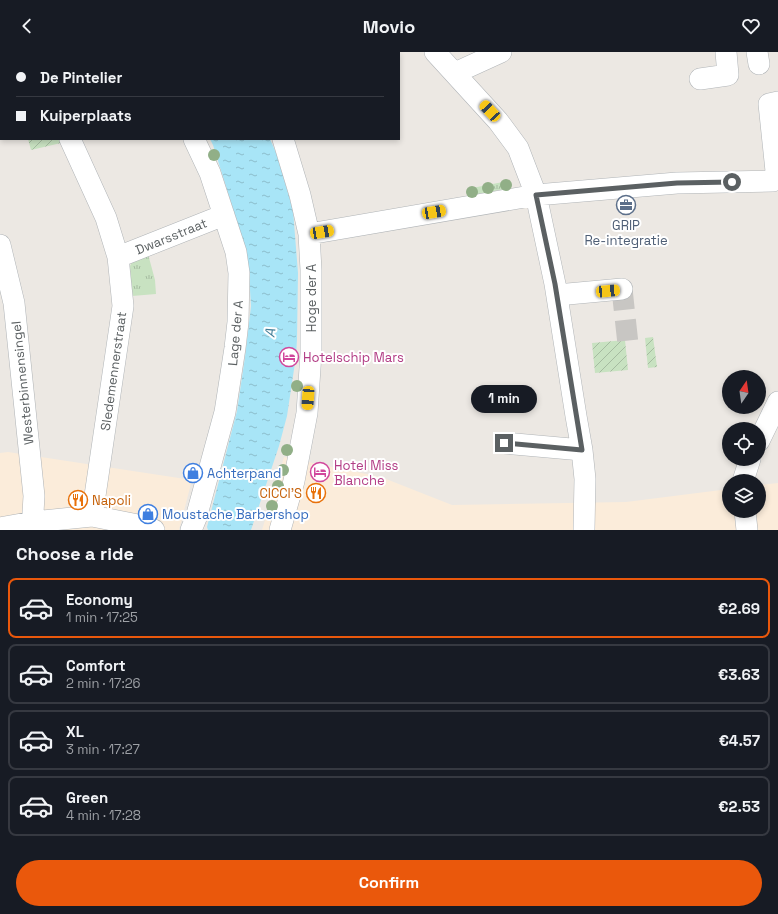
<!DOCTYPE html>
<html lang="en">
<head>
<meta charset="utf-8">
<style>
	:root { --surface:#171b24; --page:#242831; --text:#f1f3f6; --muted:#9ea1a6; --line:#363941; --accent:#ea580c }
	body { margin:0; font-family:"Space Grotesk",sans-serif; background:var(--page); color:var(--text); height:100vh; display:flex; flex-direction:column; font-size:15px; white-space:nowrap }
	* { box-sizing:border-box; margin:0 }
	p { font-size:13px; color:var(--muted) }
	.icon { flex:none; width:22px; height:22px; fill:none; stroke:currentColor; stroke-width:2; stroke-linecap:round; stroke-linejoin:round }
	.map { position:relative; height:478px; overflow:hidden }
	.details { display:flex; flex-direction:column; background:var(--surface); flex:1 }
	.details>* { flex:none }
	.banner { position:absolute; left:0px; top:0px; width:400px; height:88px; box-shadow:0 2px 6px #0003; display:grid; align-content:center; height:88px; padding:0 16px; background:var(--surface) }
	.needle { width:26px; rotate:13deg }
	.buttons { position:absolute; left:722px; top:318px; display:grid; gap:8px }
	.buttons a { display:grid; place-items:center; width:44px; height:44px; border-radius:50%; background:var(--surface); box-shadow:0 2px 6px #0003; font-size:20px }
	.end { position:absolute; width:18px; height:18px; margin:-9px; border:5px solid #5b6062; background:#fff; box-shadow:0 0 0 2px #fff }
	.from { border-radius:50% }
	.bubble { position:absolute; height:28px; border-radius:14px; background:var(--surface); box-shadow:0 2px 6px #0003; font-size:13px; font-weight:700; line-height:28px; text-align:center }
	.car { position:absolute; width:12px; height:24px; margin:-12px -6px; border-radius:5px; box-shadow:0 0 3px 1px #0007; background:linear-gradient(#f5c518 24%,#345 0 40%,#f5c518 0 76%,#345 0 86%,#f5c518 0) }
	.banner b { display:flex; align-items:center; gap:14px; height:38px; font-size:15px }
	.banner b+b { border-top:1px solid var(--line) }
	.banner i { width:10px; height:10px; background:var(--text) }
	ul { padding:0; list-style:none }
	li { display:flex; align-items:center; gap:12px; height:60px; margin:0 8px 6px; padding:0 8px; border:2px solid var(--line); border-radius:8px }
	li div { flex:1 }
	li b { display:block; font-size:15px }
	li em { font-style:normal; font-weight:700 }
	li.on { border-color:var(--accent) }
	li>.icon { width:36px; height:36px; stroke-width:1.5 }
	h2 { padding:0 16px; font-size:18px; line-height:48px }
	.action { display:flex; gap:8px; margin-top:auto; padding:8px 16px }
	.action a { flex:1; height:46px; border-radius:24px; background:var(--accent); color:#fff; font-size:16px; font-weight:700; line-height:46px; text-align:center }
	header { display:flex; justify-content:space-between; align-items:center; height:52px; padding:0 16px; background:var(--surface); font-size:18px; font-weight:700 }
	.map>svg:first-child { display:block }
	.commercial { fill:#fbecda }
	.grass { fill:url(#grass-tufts) }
	.garden { fill:url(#garden-furrows) }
	.water { fill:url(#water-ripples) }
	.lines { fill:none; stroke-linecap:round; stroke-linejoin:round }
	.minor-tunnel { stroke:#c8c6c3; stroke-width:21; stroke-dasharray:21 10; stroke-linecap:butt }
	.minor-casing { stroke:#b0b4b7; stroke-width:22 }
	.minor { stroke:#fff; stroke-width:21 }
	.tree { fill:#91af87 }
	.route { stroke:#5b6062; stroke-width:5 }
	.labels { text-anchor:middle; stroke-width:4; stroke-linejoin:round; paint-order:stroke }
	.service-label { font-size:13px; fill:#4e5e75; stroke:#fff }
	.street-label { font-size:13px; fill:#5b6062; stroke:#fff }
	.hotel-label { font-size:13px; fill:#b23c85; stroke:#fff; text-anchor:start }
	.shop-label { font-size:13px; fill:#366cbe; stroke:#fff; text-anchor:start }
	.food-label { font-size:13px; fill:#c56008; stroke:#fff; text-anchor:end }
	.water-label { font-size:14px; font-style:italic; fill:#417d97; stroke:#fff }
</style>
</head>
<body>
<header><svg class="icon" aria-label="back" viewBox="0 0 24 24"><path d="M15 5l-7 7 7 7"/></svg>Movio<svg class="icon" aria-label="heart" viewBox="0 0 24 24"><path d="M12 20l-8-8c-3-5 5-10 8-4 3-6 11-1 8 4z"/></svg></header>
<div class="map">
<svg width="778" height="478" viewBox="0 0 778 478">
	<defs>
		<pattern id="grass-tufts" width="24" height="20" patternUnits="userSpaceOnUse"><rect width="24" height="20" fill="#c8e2c1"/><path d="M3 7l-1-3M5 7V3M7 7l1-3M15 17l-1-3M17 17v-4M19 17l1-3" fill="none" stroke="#a5bba0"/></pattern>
		<pattern id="garden-furrows" width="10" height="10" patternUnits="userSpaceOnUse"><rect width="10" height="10" fill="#c8e2c1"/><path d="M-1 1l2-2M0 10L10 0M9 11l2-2" fill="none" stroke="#a5bba0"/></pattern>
		<pattern id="water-ripples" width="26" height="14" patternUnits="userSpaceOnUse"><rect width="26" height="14" fill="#a8e5f7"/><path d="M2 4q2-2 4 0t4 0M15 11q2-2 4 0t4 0" fill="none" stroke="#8cbdcb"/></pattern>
	</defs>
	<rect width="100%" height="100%" fill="#ece8e3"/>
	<path class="commercial" d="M 8,400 L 192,428 L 179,478 L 0,478 L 0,401 Z
		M 284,405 L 381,425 L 452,453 L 626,450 L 729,437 L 729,459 L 759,459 L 759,433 L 778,431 L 778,478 L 262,478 Z"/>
	<path class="grass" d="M 508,129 L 510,136 L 468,144 L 467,137 Z
		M 148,202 L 155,228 L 156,242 L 132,244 L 130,214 L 132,210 Z"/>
	<path class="garden" d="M 28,87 L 59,87 L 61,91 L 31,98 Z
		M 653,285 L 657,315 L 648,316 L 645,286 Z
		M 625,288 L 628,318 L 595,321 L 592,291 Z"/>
	<path class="water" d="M 210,87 L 270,87 L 277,103 L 293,158 L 298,221 L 297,287 L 296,304 L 287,364 L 279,394 L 251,478 L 208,478 L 207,475 L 237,359 L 245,305 L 251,254 L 249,222 L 238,173 L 213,93 Z"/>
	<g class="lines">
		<path class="minor-tunnel" d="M 622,237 L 628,292"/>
		<g class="minor-casing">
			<path id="minor" d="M 28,0 L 29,1
				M 143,0 L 144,1
				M 239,0 L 240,1
				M 435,0 L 498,69 L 518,96 L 536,143 L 555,232 L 576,364 L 582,398 L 585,427 L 584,478
				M 757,0 L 759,12
				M 455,21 L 501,0
				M 700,27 L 728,23 L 726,0
				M 70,87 L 106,166 L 118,205 L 123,254 L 92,464
				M 773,129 L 776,119 L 769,52 L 778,50
				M 309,182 L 536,143 L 677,131 L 773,129
				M 0,193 L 14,251 L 34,444 L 32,478
				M 118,205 L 224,163
				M 557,243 L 622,237
				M 759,389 L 778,350
				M 504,391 L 582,398
				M 743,429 L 750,407
				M 745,459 L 747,478
				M 0,476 L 33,470 L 92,464 L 138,473 L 154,478
				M 191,478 L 196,466 L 225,360 L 235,296 L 238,270 L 239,221 L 236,200 L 210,121 L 194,87
				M 280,478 L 294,429 L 307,361 L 311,301 L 311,218 L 309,182 L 300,143 L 283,87"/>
		</g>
		<use href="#minor" class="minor"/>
	</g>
	<g class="tree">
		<circle cx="214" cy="103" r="6"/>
		<circle cx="506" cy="133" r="6"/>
		<circle cx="488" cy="136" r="6"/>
		<circle cx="472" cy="140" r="6"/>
		<circle cx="297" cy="334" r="6"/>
		<circle cx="287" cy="398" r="6"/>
		<circle cx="283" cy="418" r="6"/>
		<circle cx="278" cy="434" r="6"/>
		<circle cx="272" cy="454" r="6"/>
	</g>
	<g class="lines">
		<path class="route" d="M 504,391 L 582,398 L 555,232 L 536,143 L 677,131 L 732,130"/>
	</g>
	<defs>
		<g id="office-ring" transform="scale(1)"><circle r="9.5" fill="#fff" stroke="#5c6f8a" stroke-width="1.5"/><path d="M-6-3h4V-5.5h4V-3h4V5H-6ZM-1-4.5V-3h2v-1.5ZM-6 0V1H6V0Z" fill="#5c6f8a"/></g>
		<g id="hotel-ring" transform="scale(1)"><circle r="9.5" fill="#fff" stroke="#d1479c" stroke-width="1.5"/><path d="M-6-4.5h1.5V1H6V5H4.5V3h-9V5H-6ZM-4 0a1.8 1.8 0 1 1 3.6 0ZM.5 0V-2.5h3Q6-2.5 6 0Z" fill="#d1479c"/></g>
		<g id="shop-ring" transform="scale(1)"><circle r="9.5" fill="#fff" stroke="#3f7fe0" stroke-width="1.5"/><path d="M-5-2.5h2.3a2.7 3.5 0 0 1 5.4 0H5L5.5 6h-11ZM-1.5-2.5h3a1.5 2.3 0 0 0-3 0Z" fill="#3f7fe0"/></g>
		<g id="restaurant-ring" transform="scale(1)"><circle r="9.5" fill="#fff" stroke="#e8710a" stroke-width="1.5"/><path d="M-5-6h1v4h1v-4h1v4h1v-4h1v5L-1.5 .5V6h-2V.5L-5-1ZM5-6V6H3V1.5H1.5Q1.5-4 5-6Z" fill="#e8710a"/></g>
	</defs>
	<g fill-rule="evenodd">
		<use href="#office-ring" x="626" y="153"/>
		<use href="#hotel-ring" x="289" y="305"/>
		<use href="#hotel-ring" x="320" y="420"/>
		<use href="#shop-ring" x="193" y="421"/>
		<use href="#restaurant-ring" x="316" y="441"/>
		<use href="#restaurant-ring" x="78" y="448"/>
		<use href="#shop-ring" x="148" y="462"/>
	</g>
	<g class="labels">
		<g class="service-label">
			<text x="626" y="178">GRIP<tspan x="626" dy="15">Re-integratie</tspan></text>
		</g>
		<g class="street-label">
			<text transform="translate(171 184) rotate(-22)" y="5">Dwarsstraat</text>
			<text transform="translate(311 246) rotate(-90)" y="5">Hoge der A</text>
			<text transform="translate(235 281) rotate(-85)" y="5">Lage der A</text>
			<text transform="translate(113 319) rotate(-82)" y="5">Sledemennerstraat</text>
			<text transform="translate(22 331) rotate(-96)" y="5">Westerbinnensingel</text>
		</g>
		<g class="hotel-label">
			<text x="303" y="310">Hotelschip Mars</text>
			<text x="334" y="418">Hotel Miss<tspan x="334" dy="15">Blanche</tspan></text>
		</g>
		<g class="shop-label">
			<text x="207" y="426">Achterpand</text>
			<text x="162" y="467">Moustache Barbershop</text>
		</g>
		<g class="food-label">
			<text x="302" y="446">CICCI'S</text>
			<text x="92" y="453" text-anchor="start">Napoli</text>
		</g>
		<g class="water-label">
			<text transform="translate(270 281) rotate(-82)" y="5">A</text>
		</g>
	</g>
</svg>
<div class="buttons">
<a><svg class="needle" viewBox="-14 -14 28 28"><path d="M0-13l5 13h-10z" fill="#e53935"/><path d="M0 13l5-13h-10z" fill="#9ea1a6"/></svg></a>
<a><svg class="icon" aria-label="locate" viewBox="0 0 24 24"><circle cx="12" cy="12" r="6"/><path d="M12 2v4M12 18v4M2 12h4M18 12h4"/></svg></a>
<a><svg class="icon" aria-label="layers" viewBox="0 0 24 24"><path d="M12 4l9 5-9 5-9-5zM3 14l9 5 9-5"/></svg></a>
</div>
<i class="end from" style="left:732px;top:130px"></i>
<i class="end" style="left:504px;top:391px"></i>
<div class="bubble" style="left:471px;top:333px;width:66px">1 min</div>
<i class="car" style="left:490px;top:59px;rotate:317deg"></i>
<i class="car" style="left:434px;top:160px;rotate:80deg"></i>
<i class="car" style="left:322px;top:180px;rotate:80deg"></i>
<i class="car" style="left:608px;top:239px;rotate:85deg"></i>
<i class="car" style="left:308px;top:346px;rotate:184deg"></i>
<div class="banner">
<b><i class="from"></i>De Pintelier</b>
<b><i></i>Kuiperplaats</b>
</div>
</div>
<section class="details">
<h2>Choose a ride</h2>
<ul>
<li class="on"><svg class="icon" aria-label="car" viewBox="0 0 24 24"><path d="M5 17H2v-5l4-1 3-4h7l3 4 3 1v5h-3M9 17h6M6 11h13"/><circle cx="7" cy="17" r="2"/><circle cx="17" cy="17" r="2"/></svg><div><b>Economy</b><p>1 min · 17:25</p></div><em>€2.69</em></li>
<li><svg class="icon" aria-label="car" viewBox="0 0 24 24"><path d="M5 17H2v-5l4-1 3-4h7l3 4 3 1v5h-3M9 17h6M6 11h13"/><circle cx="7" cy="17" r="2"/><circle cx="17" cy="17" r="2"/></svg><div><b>Comfort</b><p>2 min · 17:26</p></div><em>€3.63</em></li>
<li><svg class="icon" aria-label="car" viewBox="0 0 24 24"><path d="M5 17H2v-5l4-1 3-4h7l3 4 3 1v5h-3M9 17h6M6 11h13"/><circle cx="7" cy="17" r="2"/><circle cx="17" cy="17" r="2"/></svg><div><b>XL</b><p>3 min · 17:27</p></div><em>€4.57</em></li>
<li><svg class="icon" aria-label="car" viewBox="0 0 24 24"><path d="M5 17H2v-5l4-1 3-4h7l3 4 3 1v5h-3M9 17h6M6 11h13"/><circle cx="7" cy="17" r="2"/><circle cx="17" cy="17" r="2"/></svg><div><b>Green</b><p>4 min · 17:28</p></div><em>€2.53</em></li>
</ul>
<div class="action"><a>Confirm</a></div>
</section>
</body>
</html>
